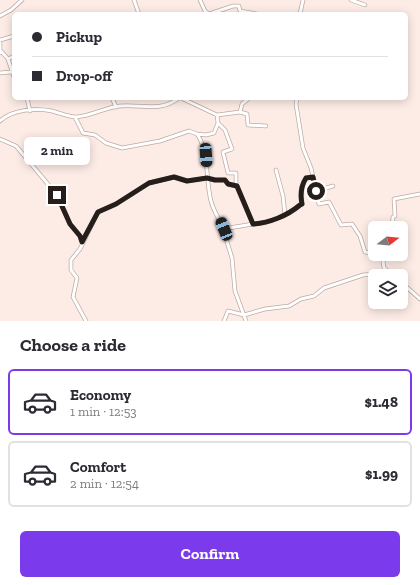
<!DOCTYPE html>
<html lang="en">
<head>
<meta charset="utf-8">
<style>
	:root { --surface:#fff; --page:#f7f7f7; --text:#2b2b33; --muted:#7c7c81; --line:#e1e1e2; --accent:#7c3aed }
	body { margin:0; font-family:"Zilla Slab",serif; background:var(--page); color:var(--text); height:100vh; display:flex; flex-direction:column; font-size:15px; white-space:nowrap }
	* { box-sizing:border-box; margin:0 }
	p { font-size:13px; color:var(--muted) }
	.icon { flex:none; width:22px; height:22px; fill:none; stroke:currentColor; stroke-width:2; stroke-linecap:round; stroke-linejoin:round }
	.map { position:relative; height:321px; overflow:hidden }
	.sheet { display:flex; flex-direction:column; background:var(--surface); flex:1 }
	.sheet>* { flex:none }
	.guide { position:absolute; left:12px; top:12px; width:396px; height:88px; border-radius:6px; box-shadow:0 2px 10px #0003; display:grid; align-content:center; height:88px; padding:0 20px; background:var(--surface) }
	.needle { width:26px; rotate:74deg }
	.buttons { position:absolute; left:368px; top:221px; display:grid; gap:8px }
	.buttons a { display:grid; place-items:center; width:40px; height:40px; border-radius:6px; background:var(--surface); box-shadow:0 2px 10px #0003; font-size:20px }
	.end { position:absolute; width:18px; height:18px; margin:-9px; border:5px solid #251e1b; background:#fff; box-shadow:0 0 0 2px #fff }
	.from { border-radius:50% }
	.bubble { position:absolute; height:28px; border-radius:6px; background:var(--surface); box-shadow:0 2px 10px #0003; font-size:13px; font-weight:700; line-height:28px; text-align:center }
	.car { position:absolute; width:12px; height:24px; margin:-12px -6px; border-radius:5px; box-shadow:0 0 3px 1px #0007; background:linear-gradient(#222 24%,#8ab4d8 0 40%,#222 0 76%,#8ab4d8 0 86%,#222 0) }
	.guide b { display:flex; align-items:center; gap:14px; height:38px; font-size:15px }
	.guide b+b { border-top:1px solid var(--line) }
	.guide i { width:10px; height:10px; background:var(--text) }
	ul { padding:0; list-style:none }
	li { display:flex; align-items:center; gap:12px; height:66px; margin:0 8px 6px; padding:0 12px; border:2px solid var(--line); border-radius:6px }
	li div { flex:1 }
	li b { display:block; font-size:15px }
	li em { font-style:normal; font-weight:700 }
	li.selected { border-color:var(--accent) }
	li>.icon { width:36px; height:36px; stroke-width:1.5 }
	h2 { padding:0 20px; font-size:18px; line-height:48px }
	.cta { display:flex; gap:8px; margin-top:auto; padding:8px 20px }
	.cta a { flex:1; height:46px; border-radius:6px; background:var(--accent); color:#fff; font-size:16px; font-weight:700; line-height:46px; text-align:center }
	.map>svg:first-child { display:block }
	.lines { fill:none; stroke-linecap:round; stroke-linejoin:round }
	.minor-casing { stroke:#beaaa3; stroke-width:4.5 }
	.minor { stroke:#fff; stroke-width:3 }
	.route { stroke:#251e1b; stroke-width:5 }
</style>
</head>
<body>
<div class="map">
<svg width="420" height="321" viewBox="0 0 420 321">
	<rect width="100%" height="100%" fill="#fdece6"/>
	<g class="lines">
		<g class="minor-casing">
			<path id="minor" d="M 134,0 L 139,14
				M 200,0 L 205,11 L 209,14 L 233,6 L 239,6 L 240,11 L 257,14
				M 351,0 L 365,5
				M 300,14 L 303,0
				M 0,16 L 11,10 L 22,0
				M 0,40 L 14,36
				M 0,43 L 0,53
				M 1,51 L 8,59 L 14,77
				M 8,59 L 14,56
				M 0,73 L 11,72
				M 27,98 L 30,111
				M 112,98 L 116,107
				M 181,98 L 217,115 L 240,112 L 247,114 L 248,125 L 266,126
				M 297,98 L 296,104 L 303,148 L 311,168 L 319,204 L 329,202 L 341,225 L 352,224 L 360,236 L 365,252 L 377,254
				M 240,112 L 242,104 L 249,98
				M 217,115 L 218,123 L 225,130 L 232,149 L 223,152 L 228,173 L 236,173 L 236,185 L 253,224 C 269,223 286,216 300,205 L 302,204 C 300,194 300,186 306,178 L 313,177
				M 75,117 L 83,133 L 95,135 L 106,143 L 122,148 L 160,141 L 189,131 L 197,134 C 210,153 205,178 211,201 C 213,210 220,220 223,229 L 253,224
				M 0,121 C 13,109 36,108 52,111 C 60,113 68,117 76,117 C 92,116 106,107 120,106 C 143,104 159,113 179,98
				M 197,134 L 206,135 L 214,133 L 218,123
				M 0,139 L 16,146 L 57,195 L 70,224 L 80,236 L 82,242
				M 276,170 L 283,196 L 285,215
				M 316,191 L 333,186
				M 392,228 L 393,217 L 395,216 L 394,199 L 420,194
				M 223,229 L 232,258 L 235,291 L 246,321
				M 382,254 L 384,268 L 394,276
				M 401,282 L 420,299
				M 86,321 L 73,297 L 77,278 L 71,270 L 71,260 L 80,249 L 98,212 L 116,204 L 149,183 L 174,177 L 187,181 L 207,178 L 215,180 L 225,180 L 228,184 L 237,186
				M 224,321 L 228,311 L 244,315 L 265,309 L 289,306 L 301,299 L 314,296 L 324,288 L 363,275 L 375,274 L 387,271"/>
		</g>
		<use href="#minor" class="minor"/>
	</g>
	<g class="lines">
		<path class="route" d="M 57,195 L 70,224 L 80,236 L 82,242 L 98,212 L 116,204 L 149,183 L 174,177 L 187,181 L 207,178 L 215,180 L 225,180 L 228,184 L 237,186 L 253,224 C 269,223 287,216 300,205 L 302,204 C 300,194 301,186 306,178 L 313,177 L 316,191"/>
	</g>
</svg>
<div class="buttons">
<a><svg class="needle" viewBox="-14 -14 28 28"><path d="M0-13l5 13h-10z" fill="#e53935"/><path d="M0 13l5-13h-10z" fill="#7c7c81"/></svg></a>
<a><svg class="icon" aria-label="layers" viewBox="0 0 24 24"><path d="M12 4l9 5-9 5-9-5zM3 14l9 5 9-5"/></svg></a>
</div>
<i class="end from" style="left:316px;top:191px"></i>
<i class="end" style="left:57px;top:195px"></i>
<div class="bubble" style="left:24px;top:137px;width:66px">2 min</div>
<i class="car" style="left:206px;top:155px;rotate:176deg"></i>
<i class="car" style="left:224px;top:229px;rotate:338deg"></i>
<div class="guide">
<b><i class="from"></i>Pickup</b>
<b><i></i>Drop-off</b>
</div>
</div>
<section class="sheet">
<h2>Choose a ride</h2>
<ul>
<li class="selected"><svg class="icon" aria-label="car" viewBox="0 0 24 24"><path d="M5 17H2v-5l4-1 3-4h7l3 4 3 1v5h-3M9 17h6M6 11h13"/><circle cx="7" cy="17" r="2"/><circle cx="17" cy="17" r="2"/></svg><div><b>Economy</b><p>1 min · 12:53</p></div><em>$1.48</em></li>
<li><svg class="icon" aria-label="car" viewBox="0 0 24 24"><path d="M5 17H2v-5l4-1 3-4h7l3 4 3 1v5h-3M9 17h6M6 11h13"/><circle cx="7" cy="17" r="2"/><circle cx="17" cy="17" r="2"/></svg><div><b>Comfort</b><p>2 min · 12:54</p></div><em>$1.99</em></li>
</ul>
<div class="cta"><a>Confirm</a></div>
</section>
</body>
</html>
